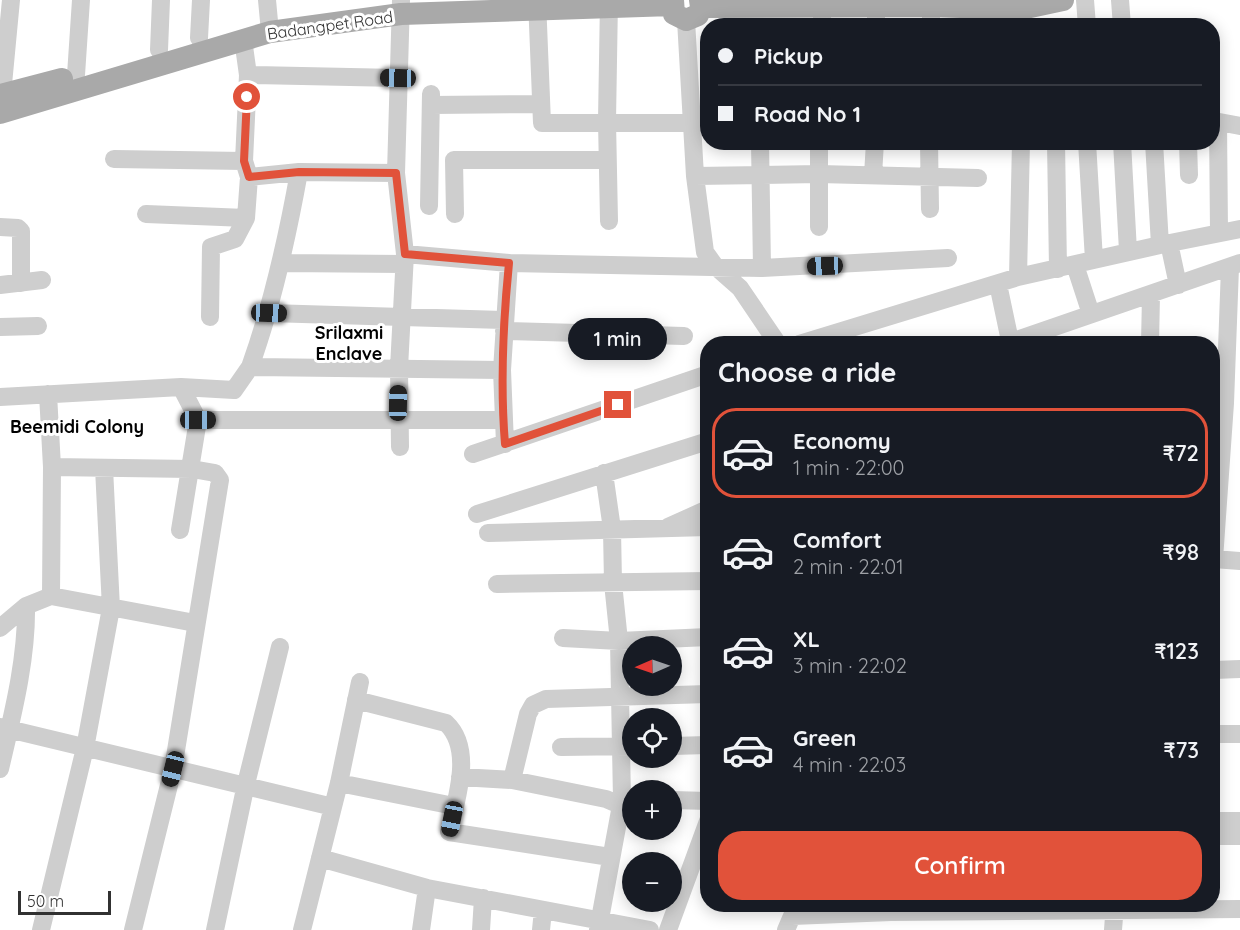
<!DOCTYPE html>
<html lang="en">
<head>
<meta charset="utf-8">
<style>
	:root { --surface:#171b24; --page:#20242c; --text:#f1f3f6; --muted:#9ea1a6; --line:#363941; --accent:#e1523a }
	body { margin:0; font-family:Quicksand,sans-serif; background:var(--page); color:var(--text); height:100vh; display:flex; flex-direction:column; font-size:22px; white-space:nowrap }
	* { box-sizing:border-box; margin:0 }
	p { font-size:20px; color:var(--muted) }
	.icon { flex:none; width:33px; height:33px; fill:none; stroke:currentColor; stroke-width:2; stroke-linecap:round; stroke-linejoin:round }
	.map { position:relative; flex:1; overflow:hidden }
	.side { position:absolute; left:700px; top:336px; width:520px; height:576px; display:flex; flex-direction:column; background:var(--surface); border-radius:24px; box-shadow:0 3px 15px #0003 }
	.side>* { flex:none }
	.top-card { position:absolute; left:700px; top:18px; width:520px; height:132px; border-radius:24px; box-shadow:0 3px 15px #0003; display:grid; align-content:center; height:132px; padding:0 18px; background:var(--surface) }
	.needle { width:39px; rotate:268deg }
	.buttons { position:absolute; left:622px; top:636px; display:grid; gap:12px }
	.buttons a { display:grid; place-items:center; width:60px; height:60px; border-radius:50%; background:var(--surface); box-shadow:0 3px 15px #0003; font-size:30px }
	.scale { position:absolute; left:18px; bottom:15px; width:93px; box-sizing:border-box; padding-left:6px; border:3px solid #313131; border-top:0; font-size:16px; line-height:21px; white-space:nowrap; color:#313131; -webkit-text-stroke:4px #fff; paint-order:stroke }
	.end { position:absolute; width:27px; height:27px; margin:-14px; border:8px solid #e1523a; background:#fff; box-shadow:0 0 0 3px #fff }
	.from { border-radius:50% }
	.bubble { position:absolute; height:42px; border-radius:21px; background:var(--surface); box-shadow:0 3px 15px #0003; font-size:20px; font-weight:600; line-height:42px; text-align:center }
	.car { position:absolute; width:18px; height:36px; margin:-18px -9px; border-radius:8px; box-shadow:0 0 4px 2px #0007; background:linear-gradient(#222 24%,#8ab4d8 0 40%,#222 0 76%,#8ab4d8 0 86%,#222 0) }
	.top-card b { display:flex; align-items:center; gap:21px; height:57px; font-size:22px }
	.top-card b+b { border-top:2px solid var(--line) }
	.top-card i { width:15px; height:15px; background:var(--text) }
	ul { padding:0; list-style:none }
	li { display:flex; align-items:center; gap:18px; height:90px; margin:0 12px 9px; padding:0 6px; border:3px solid transparent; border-radius:24px }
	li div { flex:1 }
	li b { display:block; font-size:22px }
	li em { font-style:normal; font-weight:600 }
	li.current { border-color:var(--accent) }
	li>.icon { width:54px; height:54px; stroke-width:1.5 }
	h2 { padding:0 18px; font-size:27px; line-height:72px }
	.button { display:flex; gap:12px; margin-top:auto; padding:12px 18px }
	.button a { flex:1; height:69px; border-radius:24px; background:var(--accent); color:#fff; font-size:24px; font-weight:600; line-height:69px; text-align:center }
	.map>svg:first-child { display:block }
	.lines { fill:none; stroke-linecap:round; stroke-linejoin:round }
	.minor { stroke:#cecece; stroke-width:18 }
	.major { stroke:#a9a9a9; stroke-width:22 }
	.route { stroke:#e1523a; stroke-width:8 }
	.labels { text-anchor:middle; stroke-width:6; stroke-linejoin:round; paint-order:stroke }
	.street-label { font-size:16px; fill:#313131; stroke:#fff }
	.neighbourhood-label { font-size:18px; font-weight:bold; fill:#000; stroke:#fff }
</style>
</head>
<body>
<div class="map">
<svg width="1240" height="930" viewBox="0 0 1240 930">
	<rect width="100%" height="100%" fill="#fff"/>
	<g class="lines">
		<path class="minor" d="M 267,0 L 270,32
			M 537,0 L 542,123 L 708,123
			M 609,0 L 607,121 L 609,221
			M 1085,0 L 1087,26
			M 1120,0 L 1122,26
			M 876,5 L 876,26
			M 1021,9 L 1021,26
			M 686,20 L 695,176 L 705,252 L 715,266 L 740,288 L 778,344
			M 822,26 L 822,6
			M 931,26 L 931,6
			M 199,38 L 201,0
			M 159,50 L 161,0
			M 76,75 L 81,0
			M 248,75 L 398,78
			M 2,95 L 11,0
			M 431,105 L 540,104
			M 1214,121 L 1240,126
			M 1218,123 L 1219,232
			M 760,142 L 762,268
			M 819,142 L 819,227
			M 929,142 L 930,209
			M 1056,142 L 1058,269
			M 1087,142 L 1094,260
			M 1122,142 L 1128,251
			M 1188,142 L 1189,175
			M 114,159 L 244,161 L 248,75 L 243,39
			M 244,161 L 249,177 L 299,172 L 396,173
			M 873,175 L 875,142
			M 695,176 L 819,174 L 978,178
			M 429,206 L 431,94
			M 146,214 L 246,218 L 249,177
			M 455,214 L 454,160 L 607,160
			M 0,227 L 18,228 L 21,231 L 21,283
			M 1169,243 L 1178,285
			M 1160,245 L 1240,229
			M 405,254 L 509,263 L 502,370 L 505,444
			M 282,263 L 404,264
			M 509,263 L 762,268 L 948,258
			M 1075,265 L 1091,314
			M 1018,277 L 1021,142
			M 998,284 L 1010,341
			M 0,285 L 42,280
			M 269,313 L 503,320
			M 210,317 L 211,247 L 235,239 L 246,218
			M 0,327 L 38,326
			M 504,331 L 684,336
			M 799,344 L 1018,277 L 1160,245 L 1154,142
			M 1005,344 L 1240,263
			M 1150,344 L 1151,295
			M 250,367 C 273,303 287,239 299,172
			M 48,394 L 52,467 L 51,596
			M 0,397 L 181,387 L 234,390 L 250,367 L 502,370
			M 198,420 L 503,420
			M 400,447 L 399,368 L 405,254 L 396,173 L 401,0
			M 473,454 L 708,374
			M 52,467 L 192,469 L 215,473 L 220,480 L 173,769 L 133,930
			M 477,514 L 708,441
			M 668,527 L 708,509
			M 180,530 L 198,420 L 181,387
			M 488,533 L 708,527
			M 1214,559 L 1225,403 L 1230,267
			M 1214,559 L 1240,561
			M 497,584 L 708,581
			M 0,628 L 26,606 L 51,596 L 195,623
			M 563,638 L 619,641 L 708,637
			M 1214,670 L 1240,669
			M 356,700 L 446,723 C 474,749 456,800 449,832 L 610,857
			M 0,727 L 333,807
			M 1214,734 L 1240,734
			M 672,746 L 708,745
			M 561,747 L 633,746
			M 0,769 C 12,717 27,660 26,606
			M 460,777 L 512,780 L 606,799 L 620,805
			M 512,780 L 528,714 L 533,705 L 546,699 L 708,694
			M 339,783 L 454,806
			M 672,800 L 708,801
			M 1214,821 L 1240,821
			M 1214,836 L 1240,836
			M 320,858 L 427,888 L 650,930
			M 41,930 L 85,748 L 111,608 L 104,468
			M 215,930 L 246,784 L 280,647
			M 302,930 L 339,783 L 360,682
			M 421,930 L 427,888
			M 481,930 L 483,898
			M 541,930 L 543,910
			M 598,930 L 622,800 L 619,641 L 613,583 L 612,529 L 604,473
			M 668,930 L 708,821
			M 786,930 L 792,916 L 891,912 L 1240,909
			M 1113,930 L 1115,904"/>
		<path class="major" d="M 673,0 L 674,14 L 686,20 L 698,15 L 701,7 L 700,0
			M 701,7 L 931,6 L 1021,9 L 1063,0
			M 0,95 L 62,79
			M 0,113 L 270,32 L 401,14 L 672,5"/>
	</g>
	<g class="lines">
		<path class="route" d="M 247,97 L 244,161 L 249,177 L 299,172 L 396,173 L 405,254 L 509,263 C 503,323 500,383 505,444 L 618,405"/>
	</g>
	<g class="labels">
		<g class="street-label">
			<text transform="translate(330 25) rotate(-8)" y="6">Badangpet Road</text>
		</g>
		<g class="neighbourhood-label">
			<text x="349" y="339">Srilaxmi<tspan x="349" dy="21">Enclave</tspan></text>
			<text x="77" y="433">Beemidi Colony</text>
		</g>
	</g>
</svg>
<div class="buttons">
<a><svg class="needle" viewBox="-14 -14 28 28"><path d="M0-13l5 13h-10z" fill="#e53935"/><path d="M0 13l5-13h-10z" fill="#9ea1a6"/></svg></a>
<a><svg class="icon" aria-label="locate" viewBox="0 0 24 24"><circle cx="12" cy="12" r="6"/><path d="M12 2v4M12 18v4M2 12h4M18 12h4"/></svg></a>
<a>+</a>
<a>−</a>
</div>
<div class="scale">50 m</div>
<i class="end from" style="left:247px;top:97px"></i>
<i class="end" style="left:618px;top:405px"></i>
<div class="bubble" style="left:568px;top:318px;width:99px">1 min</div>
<i class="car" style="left:398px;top:78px;rotate:271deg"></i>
<i class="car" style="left:825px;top:266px;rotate:268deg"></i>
<i class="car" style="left:269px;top:313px;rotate:92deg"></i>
<i class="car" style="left:398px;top:403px;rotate:1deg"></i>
<i class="car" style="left:198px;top:420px;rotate:90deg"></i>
<i class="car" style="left:173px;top:769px;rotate:194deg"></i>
<i class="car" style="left:452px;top:819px;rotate:191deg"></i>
<div class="top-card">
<b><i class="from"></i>Pickup</b>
<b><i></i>Road No 1</b>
</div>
<section class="side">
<h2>Choose a ride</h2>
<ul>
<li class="current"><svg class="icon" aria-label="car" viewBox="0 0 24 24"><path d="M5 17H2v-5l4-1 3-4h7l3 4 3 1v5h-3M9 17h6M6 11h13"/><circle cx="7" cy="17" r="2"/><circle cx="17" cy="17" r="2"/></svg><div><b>Economy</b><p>1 min · 22:00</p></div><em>₹72</em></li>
<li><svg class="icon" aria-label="car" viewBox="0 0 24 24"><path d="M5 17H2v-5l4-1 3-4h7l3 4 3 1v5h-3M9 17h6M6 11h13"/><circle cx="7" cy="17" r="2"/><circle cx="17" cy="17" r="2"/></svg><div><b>Comfort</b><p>2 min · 22:01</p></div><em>₹98</em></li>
<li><svg class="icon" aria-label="car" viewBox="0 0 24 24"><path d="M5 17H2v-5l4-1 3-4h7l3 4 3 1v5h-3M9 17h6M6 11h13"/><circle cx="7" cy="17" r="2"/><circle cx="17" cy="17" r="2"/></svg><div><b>XL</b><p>3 min · 22:02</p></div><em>₹123</em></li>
<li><svg class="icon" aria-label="car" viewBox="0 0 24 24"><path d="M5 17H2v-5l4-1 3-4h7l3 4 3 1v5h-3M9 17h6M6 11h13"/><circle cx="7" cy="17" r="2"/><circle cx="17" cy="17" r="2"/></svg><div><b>Green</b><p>4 min · 22:03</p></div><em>₹73</em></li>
</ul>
<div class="button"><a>Confirm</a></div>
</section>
</div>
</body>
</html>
